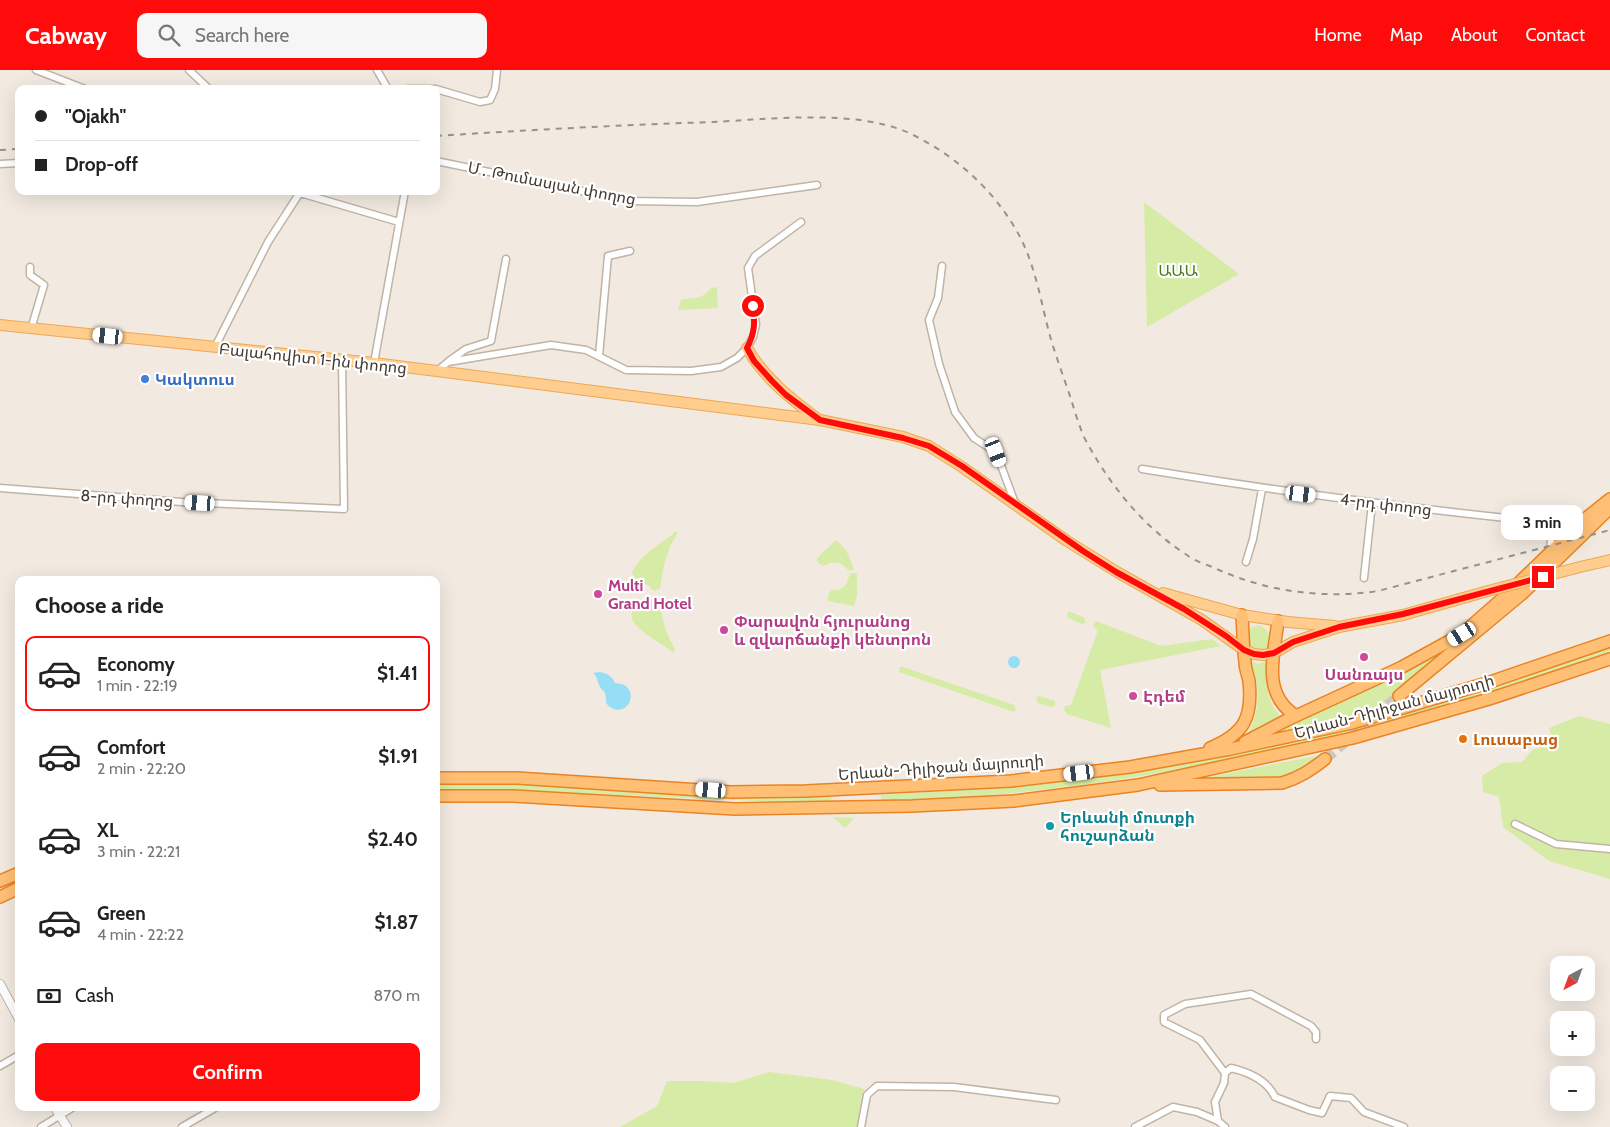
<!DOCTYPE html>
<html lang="en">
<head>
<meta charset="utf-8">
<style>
	:root { --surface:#fff; --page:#f6f6f6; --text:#222; --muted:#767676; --line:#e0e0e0; --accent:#ff0b0b }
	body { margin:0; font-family:Cabin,"Noto Sans Armenian",sans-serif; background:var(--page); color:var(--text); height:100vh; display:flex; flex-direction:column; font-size:19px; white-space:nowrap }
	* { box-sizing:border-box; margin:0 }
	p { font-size:16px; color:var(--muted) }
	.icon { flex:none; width:28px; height:28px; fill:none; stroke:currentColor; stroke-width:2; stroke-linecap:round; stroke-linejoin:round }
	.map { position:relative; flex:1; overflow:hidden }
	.drawer { position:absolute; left:15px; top:506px; width:425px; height:535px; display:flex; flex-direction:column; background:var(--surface); border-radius:10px; box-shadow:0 5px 20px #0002 }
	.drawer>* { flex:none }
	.guide { position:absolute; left:15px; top:15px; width:425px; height:110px; border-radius:10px; box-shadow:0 5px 20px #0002; display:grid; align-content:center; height:110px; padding:0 20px; background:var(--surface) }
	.needle { width:32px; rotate:221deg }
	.tools { position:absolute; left:1550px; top:886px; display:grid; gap:10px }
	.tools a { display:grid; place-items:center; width:45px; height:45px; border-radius:10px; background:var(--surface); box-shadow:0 5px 20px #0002; font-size:25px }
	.end { position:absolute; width:22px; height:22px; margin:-11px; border:6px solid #ff0b0b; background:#fff; box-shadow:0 0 0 2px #fff }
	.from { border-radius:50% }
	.bubble { position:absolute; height:35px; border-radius:10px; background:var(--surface); box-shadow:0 5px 20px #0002; font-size:16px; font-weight:700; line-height:35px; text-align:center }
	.car { position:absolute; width:15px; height:30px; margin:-15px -8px; border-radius:6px; box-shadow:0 0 4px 1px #0007; background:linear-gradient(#fff 24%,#345 0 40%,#fff 0 76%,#345 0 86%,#fff 0) }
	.guide b { display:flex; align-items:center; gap:18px; height:48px; font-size:19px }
	.guide b+b { border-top:1px solid var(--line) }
	.guide i { width:12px; height:12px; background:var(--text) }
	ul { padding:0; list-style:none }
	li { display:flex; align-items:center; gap:15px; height:75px; margin:0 10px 8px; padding:0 10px; border:2px solid transparent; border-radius:10px }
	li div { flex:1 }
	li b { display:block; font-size:19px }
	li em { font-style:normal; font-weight:700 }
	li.selected { border-color:var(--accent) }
	li>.icon { width:45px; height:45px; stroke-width:1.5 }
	h2 { padding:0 20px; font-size:22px; line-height:60px }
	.pay { display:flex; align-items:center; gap:12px; height:55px; padding:0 20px; font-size:19px }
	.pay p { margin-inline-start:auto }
	.primary-button { display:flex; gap:10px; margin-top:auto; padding:10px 20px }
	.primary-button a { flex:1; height:58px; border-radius:10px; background:var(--accent); color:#fff; font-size:20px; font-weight:700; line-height:58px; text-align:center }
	header { display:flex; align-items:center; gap:30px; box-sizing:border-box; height:70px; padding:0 25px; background:var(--accent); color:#fff }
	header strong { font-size:24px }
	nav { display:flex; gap:28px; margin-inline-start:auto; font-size:18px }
	.search { width:350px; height:45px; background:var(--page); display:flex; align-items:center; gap:12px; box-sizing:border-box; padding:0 18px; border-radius:10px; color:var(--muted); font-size:19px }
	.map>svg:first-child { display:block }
	.green { fill:#d6eba5 }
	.water { fill:#96ddf6 }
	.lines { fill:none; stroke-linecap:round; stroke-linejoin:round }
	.trunk-tunnel { stroke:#cfc7be; stroke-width:11; stroke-dasharray:11 5.5; stroke-linecap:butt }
	.minor-casing { stroke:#c1b3a6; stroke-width:9 }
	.tertiary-casing { stroke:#c1b3a6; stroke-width:10 }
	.primary-casing { stroke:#eda854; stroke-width:12 }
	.trunk-casing { stroke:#ea8323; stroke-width:14 }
	.minor { stroke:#fff; stroke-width:6 }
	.tertiary { stroke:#fff; stroke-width:8 }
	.primary { stroke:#ffcd8d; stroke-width:10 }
	.trunk { stroke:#ffc076; stroke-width:11 }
	.rail { stroke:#939393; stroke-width:2; stroke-dasharray:6 6; stroke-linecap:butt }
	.primary-bridge-casing { stroke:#eda854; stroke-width:12; stroke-linecap:butt }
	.primary-bridge { stroke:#ffcd8d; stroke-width:10 }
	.route { stroke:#ff0b0b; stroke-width:6 }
	.shop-dot { fill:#3f7fe0; stroke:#fff; stroke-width:2 }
	.hotel-dot { fill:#d1479c; stroke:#fff; stroke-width:2 }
	.food-dot { fill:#e8710a; stroke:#fff; stroke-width:2 }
	.culture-dot { fill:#0f9aa8; stroke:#fff; stroke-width:2 }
	.labels { text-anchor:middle; stroke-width:4.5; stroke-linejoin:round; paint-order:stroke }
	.street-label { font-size:16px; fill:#443a31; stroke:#fff }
	.park-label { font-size:16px; fill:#507921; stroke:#fff }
	.shop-label { font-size:16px; font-weight:bold; fill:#366cbe; stroke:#fff; text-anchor:start }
	.hotel-label { font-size:16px; font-weight:bold; fill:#b23c85; stroke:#fff; text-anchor:start }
	.food-label { font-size:16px; font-weight:bold; fill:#c56008; stroke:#fff; text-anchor:start }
	.culture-label { font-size:16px; font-weight:bold; fill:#0d838f; stroke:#fff; text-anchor:start }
</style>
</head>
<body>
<header>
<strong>Cabway</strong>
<div class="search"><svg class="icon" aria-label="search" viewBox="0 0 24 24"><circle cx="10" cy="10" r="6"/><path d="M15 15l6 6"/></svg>Search here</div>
<nav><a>Home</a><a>Map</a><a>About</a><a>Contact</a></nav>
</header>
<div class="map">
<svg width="1610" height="1057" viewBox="0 0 1610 1057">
	<rect width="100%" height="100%" fill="#f2eae1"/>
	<path class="green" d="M 1144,132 L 1239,204 L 1147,257 Z
		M 717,217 L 718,238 L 678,240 L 681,230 C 696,227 701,230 711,218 Z
		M 675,462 L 677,462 L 677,464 C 666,481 663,498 660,518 L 654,521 L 648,515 L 638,513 L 632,503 C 640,484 660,475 675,462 Z
		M 836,470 L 846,480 L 854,499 L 849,501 C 841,492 834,490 824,496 L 818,493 L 817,488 Z
		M 850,503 L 856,503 L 857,504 L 857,525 L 854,536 L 828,531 L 828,524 L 832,520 C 844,521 847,514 850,503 Z
		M 654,528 L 660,530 C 661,548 666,564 675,579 L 674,583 C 664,575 636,560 632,549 C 630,544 634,537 635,533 C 643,536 649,536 654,528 Z
		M 1068,542 L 1071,542 L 1085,548 L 1085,553 L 1082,554 L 1068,548 L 1067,545 Z
		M 1096,551 L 1161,576 L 1212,569 L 1221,576 L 1100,600 L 1111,658 L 1067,644 L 1064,640 L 1065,636 L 1071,635 L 1098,560 L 1093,556 Z
		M 1259,555 C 1273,560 1274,575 1261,582 L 1248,578 L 1246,561 L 1252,557 Z
		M 1457,573 L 1379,637 L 1348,647 L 1267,664 Z
		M 1610,576 L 1610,581 C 1525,610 1441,639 1354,662 C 1325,670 1295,675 1266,682 C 1140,710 1010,728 881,731 L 881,725 L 984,719 L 1068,711 L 1150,699 L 1223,686 Z
		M 1269,590 C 1263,608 1267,638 1284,648 L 1248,663 C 1261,640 1260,614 1250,591 L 1258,594 Z
		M 900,597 L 903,597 L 1014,635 L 1016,639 L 1014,642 L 899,602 Z
		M 1040,626 L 1055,631 L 1055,636 L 1052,637 L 1038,633 L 1036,628 Z
		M 1579,646 L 1610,654 L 1610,809 L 1549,791 L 1503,757 L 1499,727 L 1483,722 L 1482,706 L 1502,693 L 1522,692 L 1532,680 L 1553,673 L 1549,658 Z
		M 1315,686 L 1314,692 L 1290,703 L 1274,708 L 1188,711 Z
		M 436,713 C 568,714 700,727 831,726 L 832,733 C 700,731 568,720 436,719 Z
		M 833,747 L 854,748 L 845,758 Z
		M 769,1002 L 832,1010 L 864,1019 L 857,1057 L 620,1057 L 657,1036 L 667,1011 L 701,1011 L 734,1013 Z"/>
	<path class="water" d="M1008 592a6 6 0 1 1 12 0a6 6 0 1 1-12 0Z
		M 599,602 C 607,603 612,606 615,613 C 643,614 629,650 610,637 C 604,633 607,629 605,623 C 604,621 601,619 600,617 C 597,611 598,608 593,603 Z"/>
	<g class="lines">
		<path class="trunk-tunnel" d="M 1325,689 L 1399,626"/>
		<g class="minor-casing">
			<path id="minor" d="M 36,0 L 85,19
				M 189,0 L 209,19
				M 377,0 L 388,19
				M 408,19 L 435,19
				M 436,19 L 480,32 L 490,30 L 495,19 L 497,0
				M 436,91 L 630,131 L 697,132 L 817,115
				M 0,94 L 19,93
				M 297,122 L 399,152
				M 942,196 L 938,228 L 929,250 L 939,294 L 955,342 L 974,368 L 996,382 L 1015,433
				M 30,197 L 30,205 L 44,215 L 31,259
				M 215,277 L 268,172 L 299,124
				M 599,286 L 608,186 L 630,181
				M 449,291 L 466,279 L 491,271 L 506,189
				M 374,293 L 405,121
				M 437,301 L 448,292 L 551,275 L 586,280 L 626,300 L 691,301 L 721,297 L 737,288 L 747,278 L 753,267 L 756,255 L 748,198 L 755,186 L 801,152
				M 1142,399 C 1282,422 1423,440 1564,454 L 1582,450
				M 0,418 L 182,432 L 344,439 L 342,289
				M 1542,452 L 1551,470 L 1550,480
				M 1246,492 L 1253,469 L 1262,419
				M 1364,508 L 1372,433
				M 1515,754 L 1556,774 L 1610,779
				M 0,996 L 19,985
				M 1225,1003 L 1200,970 L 1164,952 L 1164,945 L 1185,934 L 1251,924 L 1311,956 L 1316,962 L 1316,969
				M 41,1057 L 72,1038
				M 182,1057 L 215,1038
				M 861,1057 L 867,1025 L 877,1016 L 954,1017 L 1056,1030
				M 1135,1057 L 1173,1037 L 1197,1042 L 1218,1051
				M 1225,1057 L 1218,1051 L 1215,1032 L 1224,1013 L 1225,1003 L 1231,998 C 1248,1002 1267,1010 1275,1027 L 1309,1040 L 1322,1043 L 1330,1026 L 1351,1028 L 1364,1042 L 1404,1057"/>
		</g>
		<g class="tertiary-casing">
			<path id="tertiary" d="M 0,914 L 19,949
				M 55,1038 L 67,1057"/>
		</g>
		<g class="primary-casing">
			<path id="primary" d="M 0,255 L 374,293 L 820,350 L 903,367 L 929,376 L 962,397 L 1067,471 L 1117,502 L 1202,550 L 1244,580 L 1254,584 L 1263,585 L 1274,583 L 1293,572 L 1339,557 L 1403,545 L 1488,521
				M 747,278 C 764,308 791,329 819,350
				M 1580,497 L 1610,490
				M 1163,523 L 1242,545 L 1288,552 L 1335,556"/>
		</g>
		<g class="trunk-casing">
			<path id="trunk" d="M 1278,551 C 1274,585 1261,624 1296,646
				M 1399,626 L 1523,523 L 1610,438
				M 1245,672 L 1287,650 L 1402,597 L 1462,564 L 1503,528 L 1585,449 L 1610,429
				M 1210,678 C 1244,664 1253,648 1249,611 C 1248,605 1245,599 1245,592 C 1243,577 1243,561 1242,545
				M 436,708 L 517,708 L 731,722 L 806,721 L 1011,711 L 1130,697 L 1231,679 L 1352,653 L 1487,613 L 1610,571
				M 1160,715 L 1282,713 C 1299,708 1311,700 1325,689
				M 436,726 L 513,726 L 735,739 L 912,736 L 1014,731 L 1138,715 L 1353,668 L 1489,629 L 1610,589
				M 0,811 L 19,803
				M 0,827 L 19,818"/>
		</g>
		<use href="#minor" class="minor"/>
		<use href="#tertiary" class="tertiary"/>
		<use href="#primary" class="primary"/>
		<use href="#trunk" class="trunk"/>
		<path class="rail" d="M 436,66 C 528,60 620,55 713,52 C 770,49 857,39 909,63 C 953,84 990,116 1015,158 C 1035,191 1040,229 1050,266 C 1056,287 1064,308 1071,329 C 1075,342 1079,356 1085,369 C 1109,414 1143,457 1187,485 C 1196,492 1209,495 1219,500 C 1269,522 1325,529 1378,521 L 1610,460
			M 0,80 L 19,79"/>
		<g class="primary-bridge-casing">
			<path id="primary-bridge" d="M 1488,521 L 1580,497"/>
		</g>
		<use href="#primary-bridge" class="primary-bridge"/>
	</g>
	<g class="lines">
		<path class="route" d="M 753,236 C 755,253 755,263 747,278 L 754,291 L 772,311 L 786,325 L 820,350 L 903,368 L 929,376 L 962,396 L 1083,481 L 1116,502 L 1184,539 L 1226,566 L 1244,580 L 1254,584 L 1263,585 L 1274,583 L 1293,572 L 1339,557 L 1403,544 L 1543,507"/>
	</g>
	<circle class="shop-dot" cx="145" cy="309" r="5"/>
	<g class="hotel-dot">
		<circle cx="598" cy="524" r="5"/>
		<circle cx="724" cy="560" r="5"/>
		<circle cx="1364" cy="587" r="5"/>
		<circle cx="1133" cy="626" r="5"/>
	</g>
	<circle class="food-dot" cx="1463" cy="669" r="5"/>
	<circle class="culture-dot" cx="1050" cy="756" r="5"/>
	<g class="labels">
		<g class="street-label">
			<text transform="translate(552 113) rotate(11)" y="6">Մ․ Թումասյան փողոց</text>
			<text transform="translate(313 288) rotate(6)" y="6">Բալահովիտ 1-ին փողոց</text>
			<text transform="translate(127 428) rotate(4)" y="6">8-րդ փողոց</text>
			<text transform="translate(1386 434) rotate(7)" y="6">4-րդ փողոց</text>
			<text transform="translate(1394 636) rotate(-15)" y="6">Երևան-Դիլիջան մայրուղի</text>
			<text transform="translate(941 697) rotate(-4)" y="6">Երևան-Դիլիջան մայրուղի</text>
		</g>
		<g class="park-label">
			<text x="1178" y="206">ԱԱԱ</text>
		</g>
		<g class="shop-label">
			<text x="155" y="315">Կակտուս</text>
		</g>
		<g class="hotel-label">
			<text x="608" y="521">Multi<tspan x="608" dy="18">Grand Hotel</tspan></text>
			<text x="734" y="557">Փարավոն հյուրանոց<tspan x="734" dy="18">և զվարճանքի կենտրոն</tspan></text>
			<text x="1364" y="610" text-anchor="middle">Սանռայս</text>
			<text x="1143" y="632">Էդեմ</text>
		</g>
		<g class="food-label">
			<text x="1473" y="675">Լուսաբաց</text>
		</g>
		<g class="culture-label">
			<text x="1060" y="753">Երևանի մուտքի<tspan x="1060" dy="18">հուշարձան</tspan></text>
		</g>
	</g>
</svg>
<div class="tools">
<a><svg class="needle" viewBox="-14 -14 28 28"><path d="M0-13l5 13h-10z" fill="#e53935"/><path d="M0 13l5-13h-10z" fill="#767676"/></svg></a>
<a>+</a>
<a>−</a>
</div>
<i class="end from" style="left:753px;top:236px"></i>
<i class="end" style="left:1543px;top:507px"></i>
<div class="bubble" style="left:1501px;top:435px;width:82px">3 min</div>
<i class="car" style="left:108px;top:266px;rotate:276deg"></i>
<i class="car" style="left:996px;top:382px;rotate:159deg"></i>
<i class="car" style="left:1301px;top:424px;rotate:97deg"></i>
<i class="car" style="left:200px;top:433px;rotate:273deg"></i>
<i class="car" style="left:1462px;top:564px;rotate:239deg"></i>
<i class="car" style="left:1079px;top:703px;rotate:263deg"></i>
<i class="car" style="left:711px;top:720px;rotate:274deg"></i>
<div class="guide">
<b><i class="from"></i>&quot;Ojakh&quot;</b>
<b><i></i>Drop-off</b>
</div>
<section class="drawer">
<h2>Choose a ride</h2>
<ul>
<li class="selected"><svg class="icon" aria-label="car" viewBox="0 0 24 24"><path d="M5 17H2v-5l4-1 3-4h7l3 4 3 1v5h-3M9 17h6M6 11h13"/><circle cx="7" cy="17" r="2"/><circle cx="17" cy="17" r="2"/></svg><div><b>Economy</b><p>1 min · 22:19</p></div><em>$1.41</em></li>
<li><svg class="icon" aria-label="car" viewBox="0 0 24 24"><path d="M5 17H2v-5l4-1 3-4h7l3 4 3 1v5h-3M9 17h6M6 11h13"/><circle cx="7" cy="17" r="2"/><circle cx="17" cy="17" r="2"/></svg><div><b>Comfort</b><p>2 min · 22:20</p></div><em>$1.91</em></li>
<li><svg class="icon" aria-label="car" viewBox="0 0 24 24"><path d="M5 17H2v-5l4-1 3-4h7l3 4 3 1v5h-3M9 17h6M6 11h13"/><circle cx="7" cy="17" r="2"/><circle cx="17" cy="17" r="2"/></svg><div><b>XL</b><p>3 min · 22:21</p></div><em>$2.40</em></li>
<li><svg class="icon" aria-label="car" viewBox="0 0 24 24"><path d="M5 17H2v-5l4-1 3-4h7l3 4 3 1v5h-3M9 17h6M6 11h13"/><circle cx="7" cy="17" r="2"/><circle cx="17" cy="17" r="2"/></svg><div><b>Green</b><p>4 min · 22:22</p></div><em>$1.87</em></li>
</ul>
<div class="pay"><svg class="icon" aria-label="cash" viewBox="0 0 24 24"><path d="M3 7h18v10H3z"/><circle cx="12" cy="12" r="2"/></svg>Cash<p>870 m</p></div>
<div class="primary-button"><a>Confirm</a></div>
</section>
</div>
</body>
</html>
